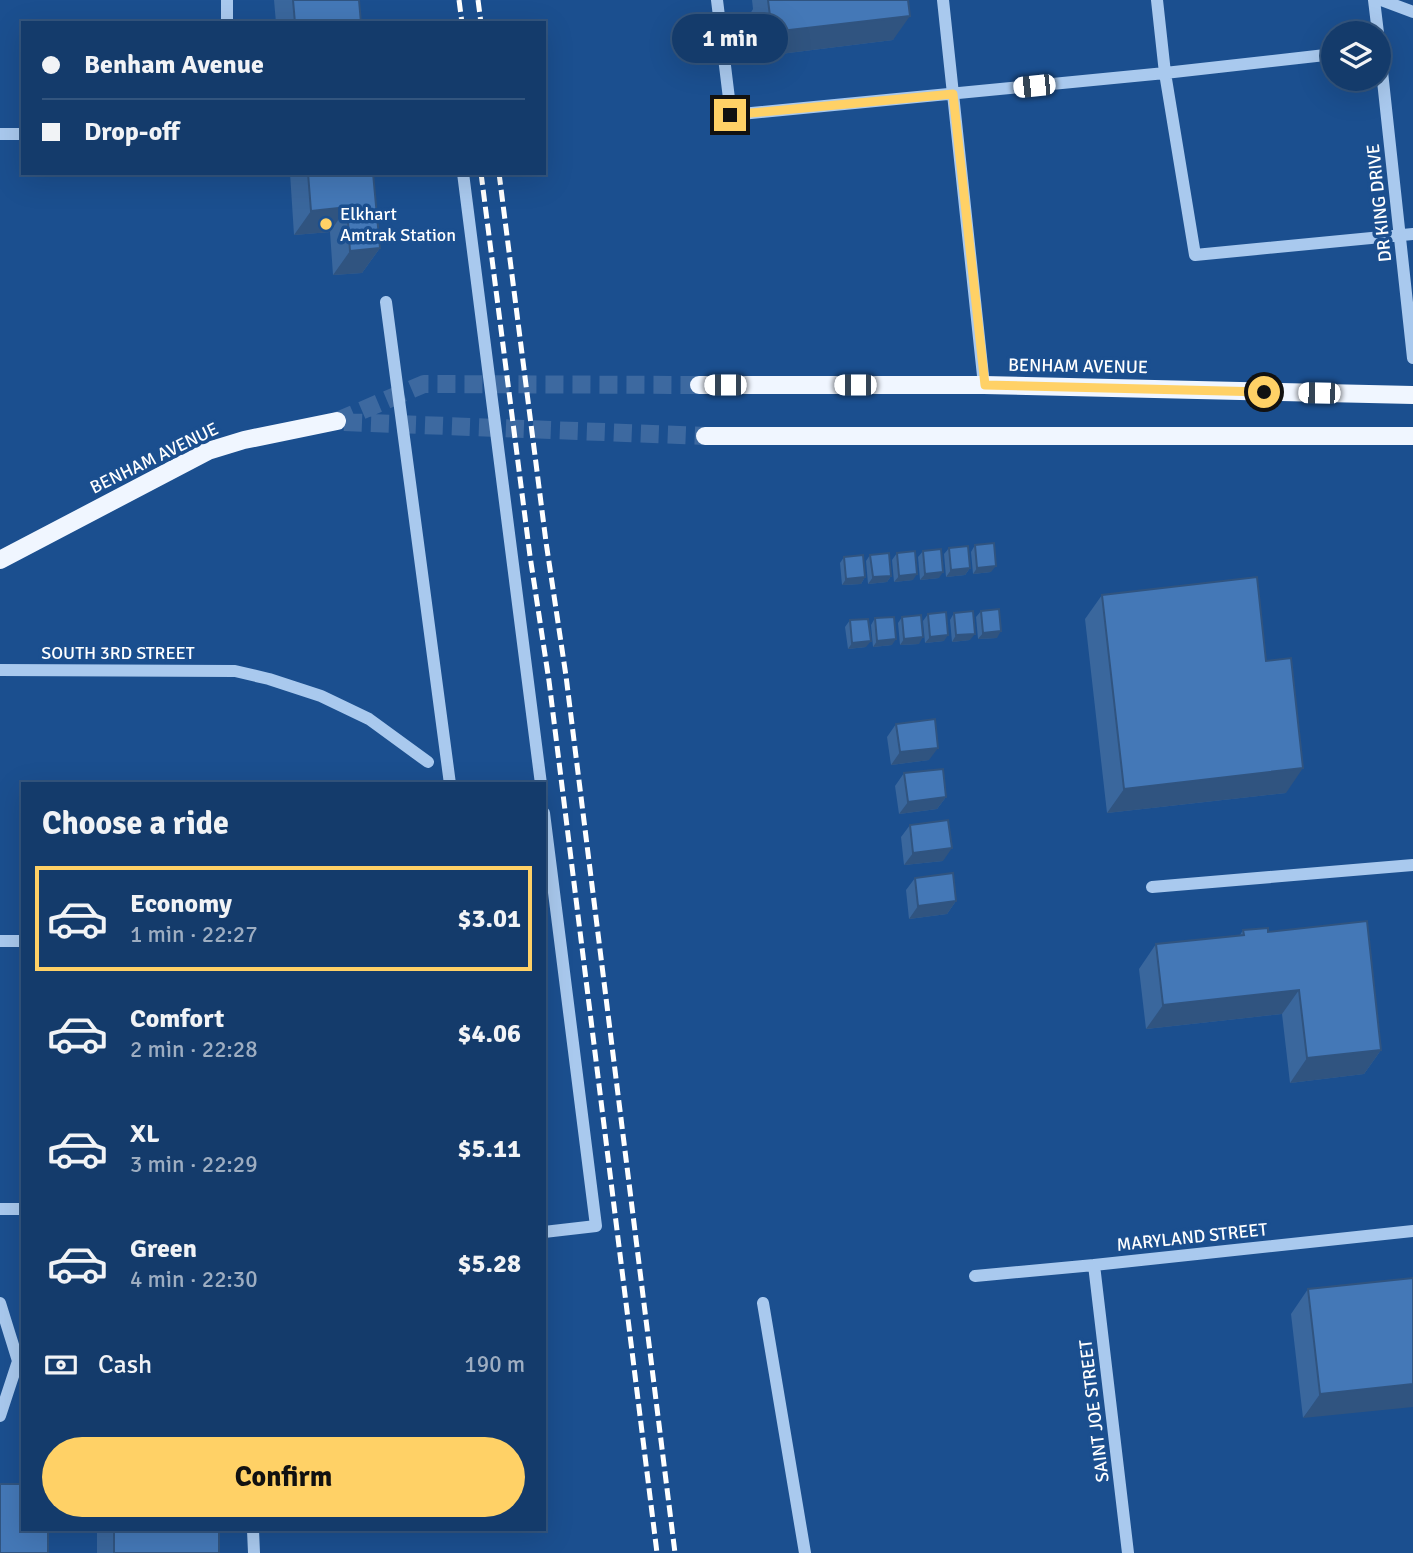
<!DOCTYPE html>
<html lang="en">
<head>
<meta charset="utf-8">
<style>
	:root { --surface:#143b6b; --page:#1d4271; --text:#f1f3f6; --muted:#9dadc1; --line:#33557e; --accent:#ffd166 }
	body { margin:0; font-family:Signika,sans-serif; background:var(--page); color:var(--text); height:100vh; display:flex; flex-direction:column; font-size:26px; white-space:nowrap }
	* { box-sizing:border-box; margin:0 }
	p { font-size:23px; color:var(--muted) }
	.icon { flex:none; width:38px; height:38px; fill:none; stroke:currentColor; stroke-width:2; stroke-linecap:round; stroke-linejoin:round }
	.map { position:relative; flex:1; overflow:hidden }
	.drawer { position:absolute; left:21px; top:782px; width:525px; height:749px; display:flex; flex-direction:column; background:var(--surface); border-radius:0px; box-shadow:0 7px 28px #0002,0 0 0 2px var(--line) }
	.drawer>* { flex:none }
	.top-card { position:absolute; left:21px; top:21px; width:525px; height:154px; border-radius:0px; box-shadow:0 7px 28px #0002,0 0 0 2px var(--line); display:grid; align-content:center; height:154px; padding:0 21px; background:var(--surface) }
	.tools { position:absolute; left:1321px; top:21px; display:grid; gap:14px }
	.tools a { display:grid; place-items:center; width:70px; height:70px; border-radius:50%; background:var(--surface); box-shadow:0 7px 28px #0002,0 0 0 2px var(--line); font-size:35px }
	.end { position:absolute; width:32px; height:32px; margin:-16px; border:9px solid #ffd166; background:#111; box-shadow:0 0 0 4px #111 }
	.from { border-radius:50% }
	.bubble { position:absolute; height:49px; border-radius:24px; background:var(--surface); box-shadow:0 7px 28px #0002,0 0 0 2px var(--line); font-size:23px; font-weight:700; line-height:49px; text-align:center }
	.car { position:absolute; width:21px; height:42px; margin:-21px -10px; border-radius:9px; box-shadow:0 0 5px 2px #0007; background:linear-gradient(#fff 24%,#345 0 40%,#fff 0 76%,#345 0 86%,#fff 0) }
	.top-card b { display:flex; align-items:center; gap:24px; height:66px; font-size:26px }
	.top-card b+b { border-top:2px solid var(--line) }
	.top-card i { width:18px; height:18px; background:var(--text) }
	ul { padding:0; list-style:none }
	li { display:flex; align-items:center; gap:21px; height:105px; margin:0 14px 10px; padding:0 7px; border:4px solid transparent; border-radius:0px }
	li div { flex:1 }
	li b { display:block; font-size:26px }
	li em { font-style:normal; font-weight:700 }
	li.selected { border-color:var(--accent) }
	li>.icon { width:63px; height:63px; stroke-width:1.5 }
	h2 { padding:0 21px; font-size:32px; line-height:84px }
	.pay { display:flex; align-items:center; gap:18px; height:77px; padding:0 21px; font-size:26px }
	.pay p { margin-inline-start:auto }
	.cta { display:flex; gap:14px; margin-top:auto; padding:14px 21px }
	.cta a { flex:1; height:80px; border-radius:42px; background:var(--accent); color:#111; font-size:28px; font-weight:700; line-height:80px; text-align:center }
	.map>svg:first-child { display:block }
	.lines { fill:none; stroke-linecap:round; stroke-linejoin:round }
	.major-tunnel { stroke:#3d69a0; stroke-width:18; stroke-dasharray:18 9; stroke-linecap:butt }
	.minor { stroke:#a9c9ee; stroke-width:12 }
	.major { stroke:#f0f6ff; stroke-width:18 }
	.rail { stroke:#fff; stroke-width:5; stroke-dasharray:12 5; stroke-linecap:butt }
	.wall { fill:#3a679d }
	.shaded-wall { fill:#305480 }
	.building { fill:#4478b7; stroke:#305480; stroke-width:2 }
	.route { stroke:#ffd166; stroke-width:9 }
	.poi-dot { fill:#ffd166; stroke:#1b4f8f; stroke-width:2.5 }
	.labels { text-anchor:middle; stroke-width:7; stroke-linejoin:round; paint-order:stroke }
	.street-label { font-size:18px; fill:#fff; stroke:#1b4f8f }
	.poi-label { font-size:18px; fill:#fff; stroke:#1b4f8f; text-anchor:start }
</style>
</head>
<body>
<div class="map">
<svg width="1413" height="1553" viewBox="0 0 1413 1553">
	<rect width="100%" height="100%" fill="#1b4f8f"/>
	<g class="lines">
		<path class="major-tunnel" d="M 337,421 L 424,384 L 699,385
			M 344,422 L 705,436"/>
		<path class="minor" d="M 717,0 L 731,115 L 1165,73 L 1334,54
			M 943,0 L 984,385
			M 1157,0 L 1165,73 L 1195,255 L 1413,234
			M 1374,0 L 1378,33
			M 1381,0 L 1413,12
			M 227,23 L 227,0
			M 1379,44 L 1413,358
			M 0,134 L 23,134
			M 463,173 L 541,784
			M 386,302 L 450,784
			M 0,670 L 235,671 L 269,679 L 321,696 L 369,719 L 428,762
			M 544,813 L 596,1226 L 544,1232
			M 1152,887 L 1413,865
			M 0,941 L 23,941
			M 0,1209 L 23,1209
			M 1094,1265 L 1128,1553
			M 975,1276 L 1094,1265 L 1413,1231
			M 0,1303 L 18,1361 L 0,1416
			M 763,1303 L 805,1553
			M 253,1530 L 254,1553"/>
		<path class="major" d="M 699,385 L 984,385 L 1413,395
			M 705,436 L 1413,436
			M 0,560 L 208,451 L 244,440 L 337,421"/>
		<path class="rail" d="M 459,0 L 462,23
			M 478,0 L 481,23
			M 481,173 L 530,556 L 549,681 L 657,1553
			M 499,173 L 546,542 L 566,676 L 675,1553"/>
	</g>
	<path class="wall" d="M 274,0 L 359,0 L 361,23 L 276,23 Z
		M 752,0 L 908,0 L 893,40 L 755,57 L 750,14 L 753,9 Z
		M 290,173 L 373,173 L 380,248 L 362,273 L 333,275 L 330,232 L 294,235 Z
		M 975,545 L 991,572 L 973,574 L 971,552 Z
		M 949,548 L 970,568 L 965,575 L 946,577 L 944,554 Z
		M 923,551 L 939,578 L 920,580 L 918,557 Z
		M 897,553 L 913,580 L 894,582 L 892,560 Z
		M 870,555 L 891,576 L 887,582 L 868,584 L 866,561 Z
		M 844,557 L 865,577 L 861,584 L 842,585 L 840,563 Z
		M 1102,595 L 1266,661 L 1286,793 L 1107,813 L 1085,619 Z
		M 981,611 L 997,638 L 978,639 L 976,617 Z
		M 954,613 L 970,640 L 952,642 L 950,620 Z
		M 928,614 L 944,641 L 925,643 L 923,621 Z
		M 902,617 L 919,644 L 900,645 L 898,623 Z
		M 875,618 L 892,645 L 873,647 L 871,625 Z
		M 850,620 L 866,647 L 848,649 L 845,627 Z
		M 896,724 L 929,760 L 891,765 L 887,737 Z
		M 904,773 L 946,797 L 937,809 L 899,814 L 895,786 Z
		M 910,825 L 943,861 L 904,865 L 901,837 Z
		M 915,878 L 956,901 L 947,914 L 909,919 L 906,890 Z
		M 1243,930 L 1268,932 L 1381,1050 L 1364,1074 L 1290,1083 L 1282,1014 L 1146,1029 L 1139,969 L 1156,944 L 1240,935 Z
		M 1413,1278 L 1303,1418 L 1291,1314 L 1308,1289 Z
		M 97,1530 L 219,1530 L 219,1553 L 97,1553 Z"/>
	<path class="shaded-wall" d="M 910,16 L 893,40 L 755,57 L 772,32 Z
		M 347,207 L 330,232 L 294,235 L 311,211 Z
		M 380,248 L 362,273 L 333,275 L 350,251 Z
		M 996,566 L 991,572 L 973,574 L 977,568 Z
		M 970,568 L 965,575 L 946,577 L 951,570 Z
		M 943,572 L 939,578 L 920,580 L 925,574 Z
		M 917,574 L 913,580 L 894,582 L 899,576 Z
		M 891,576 L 887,582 L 868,584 L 873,577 Z
		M 865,577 L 861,584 L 842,585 L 846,579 Z
		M 1001,631 L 997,638 L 978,639 L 983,633 Z
		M 975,634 L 970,640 L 952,642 L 956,635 Z
		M 948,635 L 944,641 L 925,643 L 930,637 Z
		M 923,637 L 919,644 L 900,645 L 904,639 Z
		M 896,639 L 892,645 L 873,647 L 877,641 Z
		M 871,641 L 866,647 L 848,649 L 852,643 Z
		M 938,748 L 929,760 L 891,765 L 900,752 Z
		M 1303,768 L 1286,793 L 1107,813 L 1124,789 Z
		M 946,797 L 937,809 L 899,814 L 908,802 Z
		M 952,848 L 943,861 L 904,865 L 913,853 Z
		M 956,901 L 947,914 L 909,919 L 918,906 Z
		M 1299,990 L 1282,1014 L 1146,1029 L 1163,1005 Z
		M 1381,1050 L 1364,1074 L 1290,1083 L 1307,1058 Z
		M 1413,1384 L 1413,1407 L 1303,1418 L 1320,1394 Z"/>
	<path class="building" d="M 293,0 L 359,0 L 361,23 L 295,23 Z
		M 768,0 L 908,0 L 910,16 L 772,32 Z
		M 308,173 L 373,173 L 380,248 L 350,251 L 347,207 L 311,211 Z
		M 994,543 L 996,566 L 977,568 L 975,545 Z
		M 968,546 L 970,568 L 951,570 L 949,548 Z
		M 941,549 L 943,572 L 925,574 L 923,551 Z
		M 915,551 L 917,574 L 899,576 L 897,553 Z
		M 889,553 L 891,576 L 873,577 L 870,555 Z
		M 863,555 L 865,577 L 846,579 L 844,557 Z
		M 1257,577 L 1266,661 L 1291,658 L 1303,768 L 1124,789 L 1102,595 Z
		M 999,609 L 1001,631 L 983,633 L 981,611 Z
		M 973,611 L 975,634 L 956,635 L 954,613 Z
		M 946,612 L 948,635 L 930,637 L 928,614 Z
		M 921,615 L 923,637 L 904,639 L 902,617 Z
		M 894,617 L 896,639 L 877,641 L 875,618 Z
		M 868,619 L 871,641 L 852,643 L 850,620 Z
		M 935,719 L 938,748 L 900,752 L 896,724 Z
		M 943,769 L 946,797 L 908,802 L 904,773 Z
		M 948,820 L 952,848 L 913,853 L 910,825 Z
		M 953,873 L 956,901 L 918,906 L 915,878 Z
		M 1367,921 L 1381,1050 L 1307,1058 L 1299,990 L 1163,1005 L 1156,944 L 1244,935 L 1243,930 L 1268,928 L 1268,932 Z
		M 1413,1278 L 1413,1384 L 1320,1394 L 1308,1289 Z
		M 0,1484 L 23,1484 L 23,1530 L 48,1530 L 48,1553 L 0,1553 Z
		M 114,1530 L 219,1530 L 219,1553 L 114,1553 Z"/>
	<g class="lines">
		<path class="route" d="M 730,115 L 953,94 L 985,385 L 1264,392"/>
	</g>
	<circle class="poi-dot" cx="326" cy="224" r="7"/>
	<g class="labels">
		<g class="street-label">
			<text transform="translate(1379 203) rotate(-96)" y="6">DR KING DRIVE</text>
			<text transform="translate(1078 366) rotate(1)" y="6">BENHAM AVENUE</text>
			<text transform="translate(154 458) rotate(-26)" y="6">BENHAM AVENUE</text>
			<text x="118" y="659">SOUTH 3RD STREET</text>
			<text transform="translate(1192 1237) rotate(-6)" y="6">MARYLAND STREET</text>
			<text transform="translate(1094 1411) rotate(-97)" y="6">SAINT JOE STREET</text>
		</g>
		<g class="poi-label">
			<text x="340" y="220">Elkhart<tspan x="340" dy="21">Amtrak Station</tspan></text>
		</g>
	</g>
</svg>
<div class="tools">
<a><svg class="icon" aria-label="layers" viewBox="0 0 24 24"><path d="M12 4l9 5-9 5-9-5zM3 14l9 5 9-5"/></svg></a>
</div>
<i class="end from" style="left:1264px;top:392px"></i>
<i class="end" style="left:730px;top:115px"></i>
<div class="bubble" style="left:672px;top:14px;width:116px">1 min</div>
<i class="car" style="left:1034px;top:86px;rotate:264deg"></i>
<i class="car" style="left:725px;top:385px;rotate:270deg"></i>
<i class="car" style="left:855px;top:385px;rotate:270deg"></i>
<i class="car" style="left:1319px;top:393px;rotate:271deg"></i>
<div class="top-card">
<b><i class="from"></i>Benham Avenue</b>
<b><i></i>Drop-off</b>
</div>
<section class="drawer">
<h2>Choose a ride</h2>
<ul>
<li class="selected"><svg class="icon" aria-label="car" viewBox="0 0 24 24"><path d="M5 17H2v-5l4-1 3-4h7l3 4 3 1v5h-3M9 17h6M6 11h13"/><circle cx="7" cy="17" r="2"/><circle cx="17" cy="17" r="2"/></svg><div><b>Economy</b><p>1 min · 22:27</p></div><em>$3.01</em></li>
<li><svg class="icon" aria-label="car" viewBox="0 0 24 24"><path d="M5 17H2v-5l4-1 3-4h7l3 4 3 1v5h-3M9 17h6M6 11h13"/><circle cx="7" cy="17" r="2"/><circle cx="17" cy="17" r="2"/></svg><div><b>Comfort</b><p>2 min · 22:28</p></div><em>$4.06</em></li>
<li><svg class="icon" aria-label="car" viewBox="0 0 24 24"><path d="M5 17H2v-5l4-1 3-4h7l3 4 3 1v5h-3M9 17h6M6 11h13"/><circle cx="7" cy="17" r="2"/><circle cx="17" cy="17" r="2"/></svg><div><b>XL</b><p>3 min · 22:29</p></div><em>$5.11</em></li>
<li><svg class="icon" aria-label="car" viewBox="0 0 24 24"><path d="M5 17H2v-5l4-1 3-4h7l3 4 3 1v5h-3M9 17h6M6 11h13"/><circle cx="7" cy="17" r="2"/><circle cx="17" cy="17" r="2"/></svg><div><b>Green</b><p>4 min · 22:30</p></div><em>$5.28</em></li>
</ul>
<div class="pay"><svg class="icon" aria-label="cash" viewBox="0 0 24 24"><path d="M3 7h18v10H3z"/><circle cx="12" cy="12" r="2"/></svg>Cash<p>190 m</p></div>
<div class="cta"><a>Confirm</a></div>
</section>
</div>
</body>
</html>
